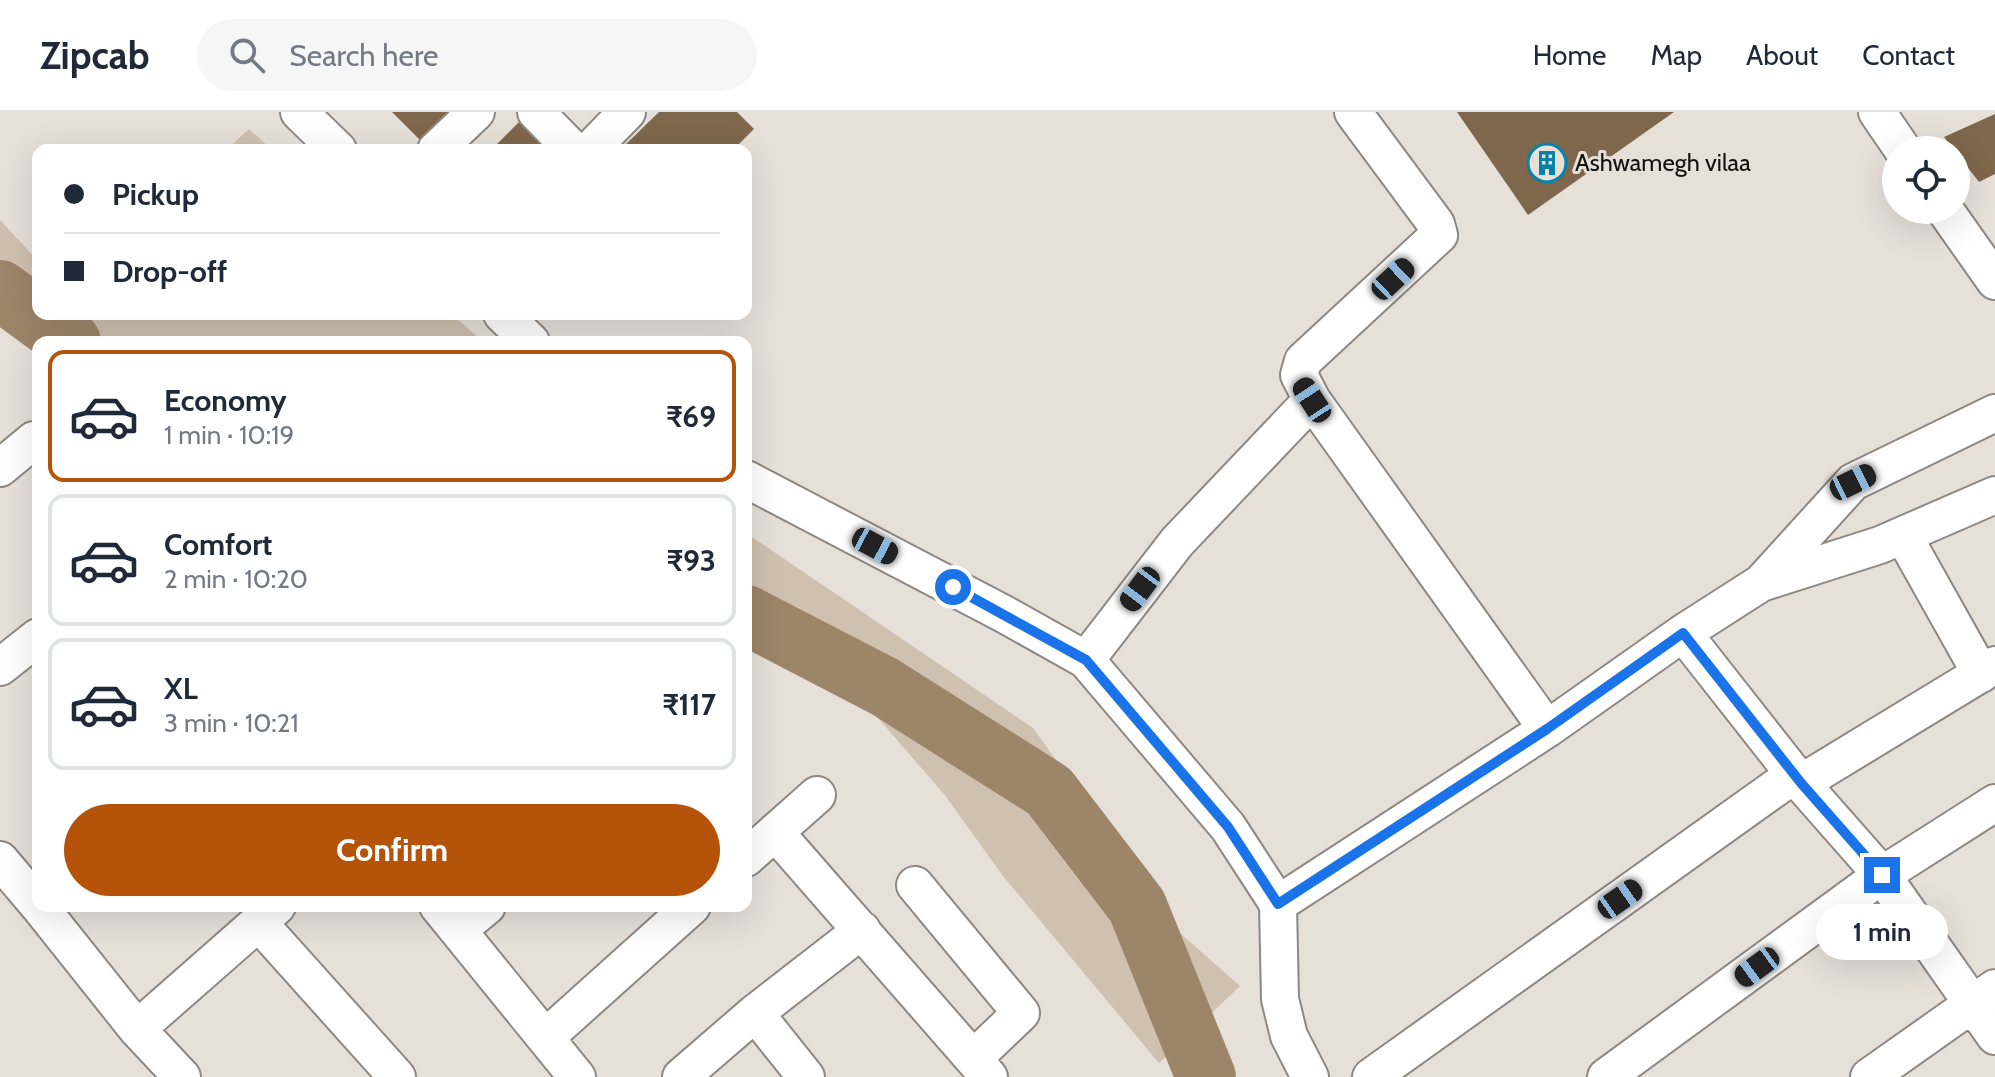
<!DOCTYPE html>
<html lang="en">
<head>
<meta charset="utf-8">
<style>
	:root { --surface:#fff; --page:#f6f6f7; --text:#1f2937; --muted:#747a83; --line:#e0e1e3; --accent:#b45309 }
	body { margin:0; font-family:Cabin,sans-serif; background:var(--page); color:var(--text); height:100vh; display:flex; flex-direction:column; font-size:30px; white-space:nowrap }
	* { box-sizing:border-box; margin:0 }
	p { font-size:26px; color:var(--muted) }
	.icon { flex:none; width:44px; height:44px; fill:none; stroke:currentColor; stroke-width:2; stroke-linecap:round; stroke-linejoin:round }
	.map { position:relative; flex:1; overflow:hidden }
	.sheet { position:absolute; left:32px; top:224px; width:720px; height:576px; display:flex; flex-direction:column; background:var(--surface); border-radius:16px; box-shadow:0 8px 32px #0002 }
	.sheet>* { flex:none }
	.banner { position:absolute; left:32px; top:32px; width:720px; height:176px; border-radius:16px; box-shadow:0 8px 32px #0002; display:grid; align-content:center; height:176px; padding:0 32px; background:var(--surface) }
	.controls { position:absolute; left:1882px; top:24px; display:grid; gap:16px }
	.controls a { display:grid; place-items:center; width:88px; height:88px; border-radius:50%; background:var(--surface); box-shadow:0 8px 32px #0002; font-size:40px }
	.end { position:absolute; width:36px; height:36px; margin:-18px; border:10px solid #1a73e8; background:#fff; box-shadow:0 0 0 4px #fff }
	.from { border-radius:50% }
	.bubble { position:absolute; height:56px; border-radius:28px; background:var(--surface); box-shadow:0 8px 32px #0002; font-size:26px; font-weight:700; line-height:56px; text-align:center }
	.car { position:absolute; width:24px; height:48px; margin:-24px -12px; border-radius:10px; box-shadow:0 0 6px 2px #0007; background:linear-gradient(#222 24%,#8ab4d8 0 40%,#222 0 76%,#8ab4d8 0 86%,#222 0) }
	.banner b { display:flex; align-items:center; gap:28px; height:76px; font-size:30px }
	.banner b+b { border-top:2px solid var(--line) }
	.banner i { width:20px; height:20px; background:var(--text) }
	ul { padding:14px 0 0; list-style:none }
	li { display:flex; align-items:center; gap:24px; height:132px; margin:0 16px 12px; padding:0 16px; border:4px solid var(--line); border-radius:16px }
	li div { flex:1 }
	li b { display:block; font-size:30px }
	li em { font-style:normal; font-weight:700 }
	li.on { border-color:var(--accent) }
	li>.icon { width:72px; height:72px; stroke-width:1.5 }
	.button { display:flex; gap:16px; margin-top:auto; padding:16px 32px }
	.button a { flex:1; height:92px; border-radius:48px; background:var(--accent); color:#fff; font-size:32px; font-weight:700; line-height:92px; text-align:center }
	header { display:flex; align-items:center; gap:48px; box-sizing:border-box; height:112px; padding:0 40px; background:var(--surface); border-bottom:2px solid var(--line) }
	header strong { font-size:38px }
	nav { display:flex; gap:44px; margin-inline-start:auto; font-size:28px }
	.search { width:560px; height:72px; background:var(--page); display:flex; align-items:center; gap:20px; box-sizing:border-box; padding:0 28px; border-radius:44px; color:var(--muted); font-size:30px }
	.map>svg:first-child { display:block }
	.green { fill:#d0c0af }
	.lines { fill:none; stroke-linecap:round; stroke-linejoin:round }
	.river { stroke:#9d856a; stroke-width:60 }
	.building { fill:#7f674d }
	.minor-casing { stroke:#8d8882; stroke-width:40 }
	.minor { stroke:#fff; stroke-width:36 }
	.route { stroke:#1a73e8; stroke-width:10 }
	.labels { text-anchor:middle; stroke-width:6; stroke-linejoin:round; paint-order:stroke }
	.poi-label { font-size:24px; fill:#141210; stroke:#e6e0d9; text-anchor:start }
</style>
</head>
<body>
<header>
<strong>Zipcab</strong>
<div class="search"><svg class="icon" aria-label="search" viewBox="0 0 24 24"><circle cx="10" cy="10" r="6"/><path d="M15 15l6 6"/></svg>Search here</div>
<nav><a>Home</a><a>Map</a><a>About</a><a>Contact</a></nav>
</header>
<div class="map">
<svg width="1995" height="965" viewBox="0 0 1995 965">
	<rect width="100%" height="100%" fill="#e6e0d9"/>
	<path class="green" d="M 249,17 L 272,38 L 226,38 Z
		M 0,108 L 38,149 L 38,202 L 452,202 L 483,230 L 56,230 L 0,187 Z
		M 746,421 L 1033,616 L 1180,821 L 1240,874 L 1159,951 L 1003,764 L 944,682 L 844,567 L 746,530 Z"/>
	<g class="lines">
		<path class="river" d="M 0,178 L 71,230
			M 746,503 L 885,575 L 1049,679 L 1137,794 L 1206,965"/>
	</g>
	<path class="building" d="M 392,0 L 471,0 L 430,38 Z
		M 659,0 L 737,0 L 754,17 L 733,38 L 620,38 Z
		M 1457,0 L 1674,0 L 1528,103 Z
		M 1995,2 L 1995,62 L 1979,70 L 1944,25 Z
		M 526,3 L 561,38 L 491,38 Z"/>
	<g class="lines">
		<g class="minor-casing">
			<path id="minor" d="M 299,0 L 338,38
				M 536,0 L 573,38
				M 1353,0 L 1436,112 L 1439,123 L 1303,249 L 1299,263 L 1312,288 L 1547,617
				M 1877,0 L 1903,38
				M 436,38 L 476,0
				M 590,38 L 627,0
				M 1945,98 L 1995,169
				M 502,202 L 531,230
				M 0,356 L 34,328
				M 746,367 L 1004,502 L 1086,548 L 1228,715 L 1278,792 L 1280,887 L 1289,924 L 1310,965
				M 1903,423 L 1981,562
				M 1762,470 L 1853,370 L 1995,301
				M 1683,521 L 1801,671
				M 1086,548 L 1177,430 L 1312,288
				M 1995,553 L 1801,671 L 1882,763 L 1995,924
				M 0,555 L 38,525
				M 775,720 L 989,965
				M 746,746 L 817,683
				M 0,748 L 38,793
				M 915,773 L 1021,901 L 974,946
				M 1278,792 L 1547,617 L 1683,521 L 1761,471 L 1880,433 L 1995,383
				M 39,794 L 137,917 L 182,965
				M 438,794 L 577,965
				M 258,810 L 397,965
				M 459,817 L 487,794
				M 755,901 L 806,965
				M 137,917 L 277,794
				M 546,925 L 692,794
				M 681,965 L 755,901 L 862,818
				M 1371,965 L 1795,662
				M 1606,965 L 1882,763 L 1995,691
				M 1869,965 L 1995,876"/>
		</g>
		<use href="#minor" class="minor"/>
	</g>
	<g class="lines">
		<path class="route" d="M 953,475 L 1086,548 L 1228,715 L 1278,792 L 1547,617 L 1683,521 L 1801,671 L 1882,763"/>
	</g>
	<defs>
		<g id="building-ring" transform="scale(2)"><circle r="9.5" fill="#e6e0d9" stroke="#0982a8" stroke-width="1.5"/><path d="M-4-6H4V6H1V3H-1V6H-4ZM-2.5-4.3h1.7v1.8h-1.7ZM.8-4.3h1.7v1.8H.8ZM-2.5-1h1.7V.8h-1.7ZM.8-1h1.7V.8H.8Z" fill="#0982a8"/></g>
	</defs>
	<g fill-rule="evenodd">
		<use href="#building-ring" x="1547" y="51"/>
	</g>
	<g class="labels">
		<g class="poi-label">
			<text x="1575" y="59">Ashwamegh vilaa</text>
		</g>
	</g>
</svg>
<div class="controls">
<a><svg class="icon" aria-label="locate" viewBox="0 0 24 24"><circle cx="12" cy="12" r="6"/><path d="M12 2v4M12 18v4M2 12h4M18 12h4"/></svg></a>
</div>
<i class="end from" style="left:953px;top:475px"></i>
<i class="end" style="left:1882px;top:763px"></i>
<div class="bubble" style="left:1816px;top:792px;width:132px">1 min</div>
<i class="car" style="left:1393px;top:167px;rotate:47deg"></i>
<i class="car" style="left:1312px;top:288px;rotate:327deg"></i>
<i class="car" style="left:1853px;top:370px;rotate:64deg"></i>
<i class="car" style="left:875px;top:434px;rotate:118deg"></i>
<i class="car" style="left:1140px;top:477px;rotate:217deg"></i>
<i class="car" style="left:1620px;top:787px;rotate:55deg"></i>
<i class="car" style="left:1757px;top:855px;rotate:234deg"></i>
<div class="banner">
<b><i class="from"></i>Pickup</b>
<b><i></i>Drop-off</b>
</div>
<section class="sheet">
<ul>
<li class="on"><svg class="icon" aria-label="car" viewBox="0 0 24 24"><path d="M5 17H2v-5l4-1 3-4h7l3 4 3 1v5h-3M9 17h6M6 11h13"/><circle cx="7" cy="17" r="2"/><circle cx="17" cy="17" r="2"/></svg><div><b>Economy</b><p>1 min · 10:19</p></div><em>₹69</em></li>
<li><svg class="icon" aria-label="car" viewBox="0 0 24 24"><path d="M5 17H2v-5l4-1 3-4h7l3 4 3 1v5h-3M9 17h6M6 11h13"/><circle cx="7" cy="17" r="2"/><circle cx="17" cy="17" r="2"/></svg><div><b>Comfort</b><p>2 min · 10:20</p></div><em>₹93</em></li>
<li><svg class="icon" aria-label="car" viewBox="0 0 24 24"><path d="M5 17H2v-5l4-1 3-4h7l3 4 3 1v5h-3M9 17h6M6 11h13"/><circle cx="7" cy="17" r="2"/><circle cx="17" cy="17" r="2"/></svg><div><b>XL</b><p>3 min · 10:21</p></div><em>₹117</em></li>
</ul>
<div class="button"><a>Confirm</a></div>
</section>
</div>
</body>
</html>
